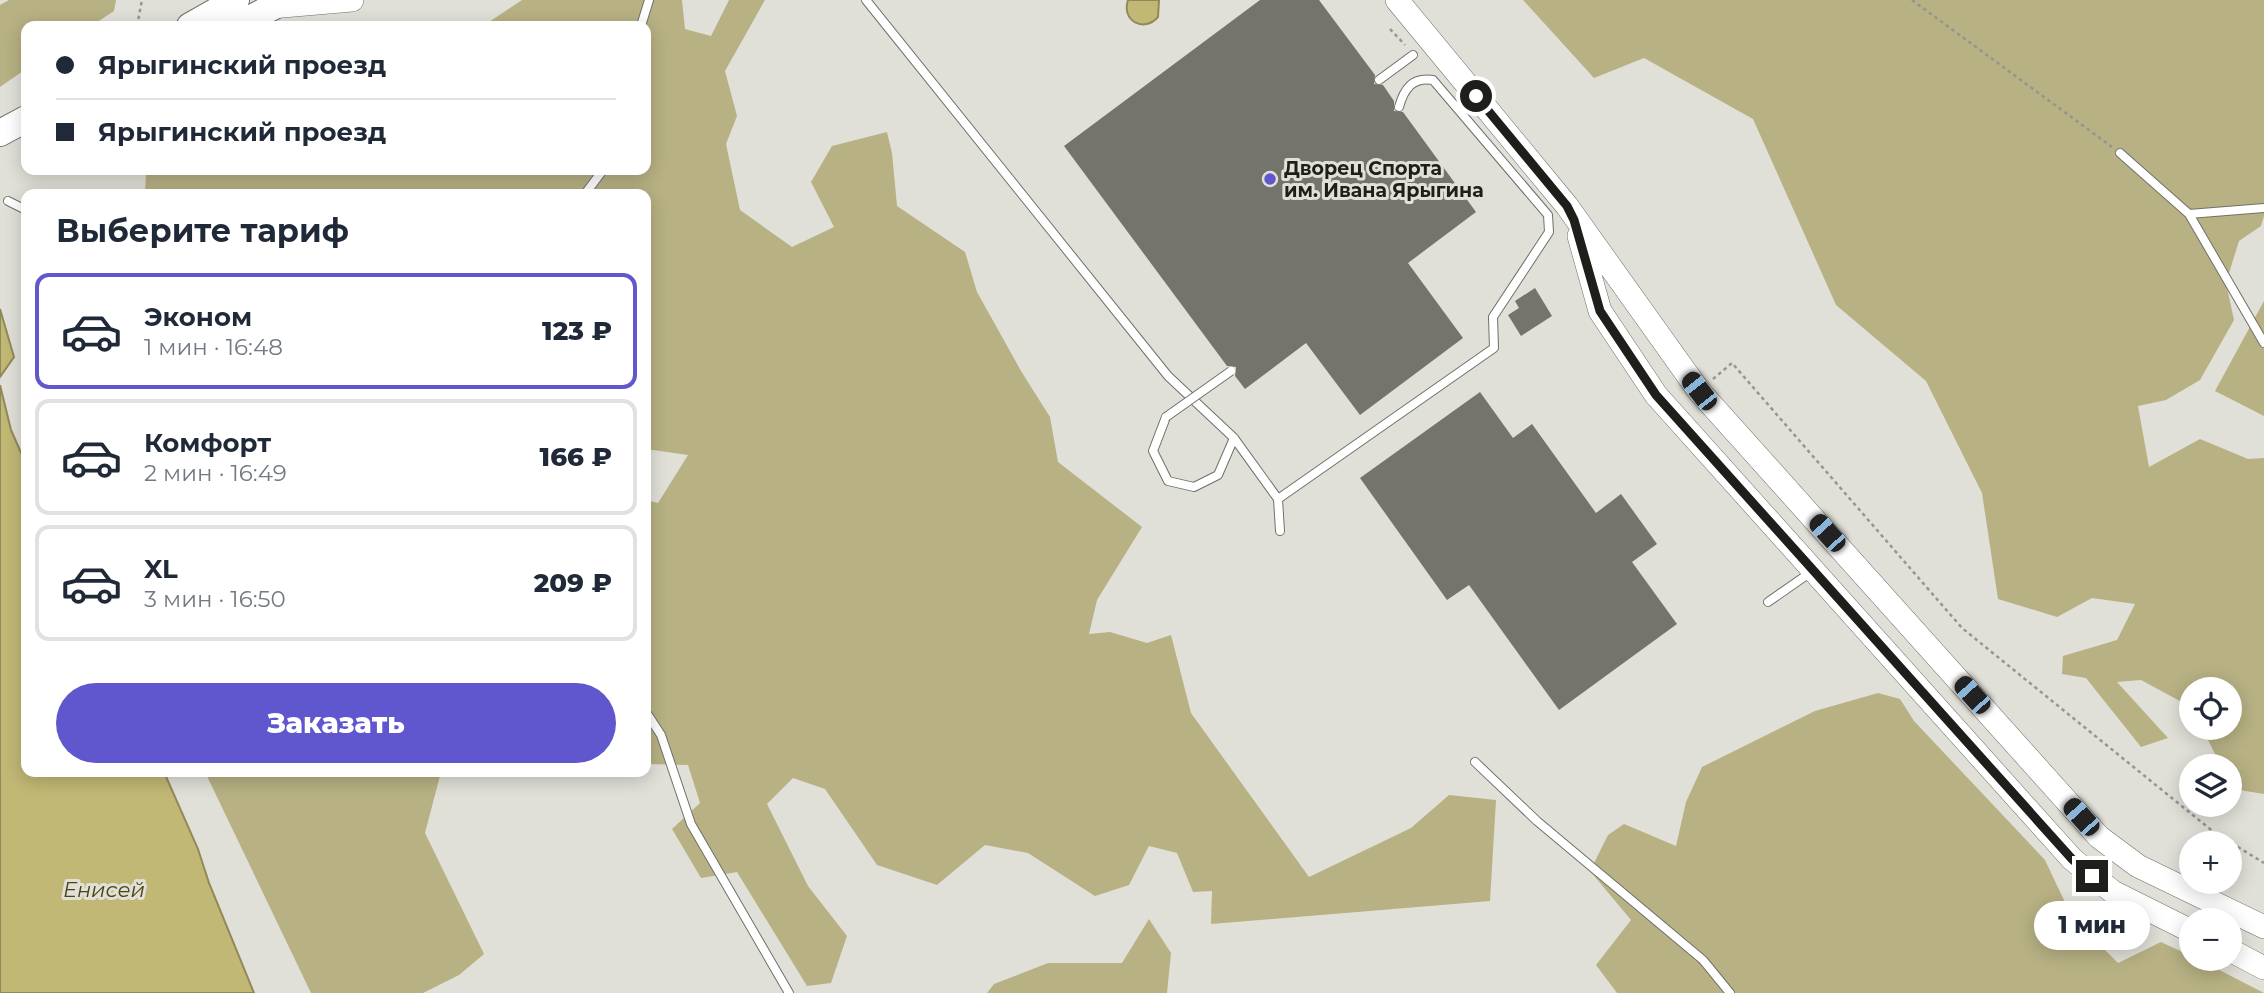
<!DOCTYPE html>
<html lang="ru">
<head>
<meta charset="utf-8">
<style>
	:root { --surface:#fff; --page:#f6f6f7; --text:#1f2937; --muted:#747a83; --line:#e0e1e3; --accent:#6056ce }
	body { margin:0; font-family:Montserrat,sans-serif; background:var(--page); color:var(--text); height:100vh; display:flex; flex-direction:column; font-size:26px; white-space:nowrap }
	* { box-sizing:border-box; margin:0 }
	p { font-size:23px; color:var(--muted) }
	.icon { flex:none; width:38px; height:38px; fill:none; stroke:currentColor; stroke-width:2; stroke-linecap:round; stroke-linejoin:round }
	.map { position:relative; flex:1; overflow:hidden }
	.side { position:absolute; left:21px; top:189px; width:630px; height:588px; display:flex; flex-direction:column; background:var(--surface); border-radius:14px; box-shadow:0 4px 18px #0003 }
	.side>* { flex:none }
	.banner { position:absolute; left:21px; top:21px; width:630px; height:154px; border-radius:14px; box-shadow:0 4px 18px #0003; display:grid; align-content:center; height:154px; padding:0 35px; background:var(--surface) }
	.buttons { position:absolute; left:2179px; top:677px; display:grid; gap:14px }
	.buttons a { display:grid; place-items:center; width:63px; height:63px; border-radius:50%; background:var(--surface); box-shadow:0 4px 18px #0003; font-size:35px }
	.end { position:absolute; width:32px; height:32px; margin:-16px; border:9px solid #1e1e1b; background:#fff; box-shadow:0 0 0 4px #fff }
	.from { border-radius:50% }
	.bubble { position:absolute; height:49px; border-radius:24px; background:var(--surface); box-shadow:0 4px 18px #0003; font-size:23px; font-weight:800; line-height:49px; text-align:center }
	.car { position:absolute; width:21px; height:42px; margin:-21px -10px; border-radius:9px; box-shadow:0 0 5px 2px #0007; background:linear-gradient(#222 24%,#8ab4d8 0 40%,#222 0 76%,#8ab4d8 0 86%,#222 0) }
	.banner b { display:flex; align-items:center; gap:24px; height:66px; font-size:26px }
	.banner b+b { border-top:2px solid var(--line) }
	.banner i { width:18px; height:18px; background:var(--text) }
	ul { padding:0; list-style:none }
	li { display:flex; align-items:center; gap:21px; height:116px; margin:0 14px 10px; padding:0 21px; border:4px solid var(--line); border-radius:14px }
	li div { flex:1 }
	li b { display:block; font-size:26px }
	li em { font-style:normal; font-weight:800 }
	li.active { border-color:var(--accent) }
	li>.icon { width:63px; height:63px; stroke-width:1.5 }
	h2 { padding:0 35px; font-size:32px; line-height:84px }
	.action { display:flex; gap:14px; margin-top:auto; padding:14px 35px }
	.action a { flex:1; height:80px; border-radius:42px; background:var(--accent); color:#fff; font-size:28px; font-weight:800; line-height:80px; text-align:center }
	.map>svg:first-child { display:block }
	.green { fill:#b7b184 }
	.water { fill:#c1b875; stroke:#908a5a; stroke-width:2 }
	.building { fill:#74736c }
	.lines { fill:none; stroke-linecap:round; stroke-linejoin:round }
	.service-casing { stroke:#707069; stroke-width:10 }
	.secondary-casing { stroke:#707069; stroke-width:24 }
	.trunk-casing { stroke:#707069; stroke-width:28 }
	.path { stroke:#96958f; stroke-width:2.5; stroke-dasharray:3.5 3.5; stroke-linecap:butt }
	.service { stroke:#fff; stroke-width:8 }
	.secondary { stroke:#fff; stroke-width:23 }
	.trunk { stroke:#fff; stroke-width:26 }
	.service-bridge-casing { stroke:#707069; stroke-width:10; stroke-linecap:butt }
	.service-bridge { stroke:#fff; stroke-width:8 }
	.route { stroke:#1e1e1b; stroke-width:9 }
	.poi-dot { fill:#6056ce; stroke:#e1e0d8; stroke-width:2.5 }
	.labels { text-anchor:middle; stroke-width:6; stroke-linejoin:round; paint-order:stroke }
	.poi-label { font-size:19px; font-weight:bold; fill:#1e1e1b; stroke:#e1e0d8; text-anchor:start }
	.water-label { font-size:21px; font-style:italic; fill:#4b4510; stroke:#e1e0d8 }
</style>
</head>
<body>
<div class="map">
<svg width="2264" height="993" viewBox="0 0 2264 993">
	<rect width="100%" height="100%" fill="#e1e0d8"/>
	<path class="green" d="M 9,0 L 116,0 L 114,11 L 91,26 L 26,26 L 26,69 L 0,87 L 0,5 Z
		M 522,0 L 682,0 L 685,29 L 711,36 L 729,0 L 765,0 L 725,71 L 737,116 L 726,144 L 740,210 L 792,247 L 834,227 L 811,182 L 832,146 L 887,132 L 892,153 L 897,206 L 965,252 L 977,292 L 1021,371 L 1050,417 L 1058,462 L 1142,527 L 1097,600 L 1089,634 L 1110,632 L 1147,643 L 1171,635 L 1191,713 L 1309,877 L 1411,828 L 1449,795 L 1496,800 L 1490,901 L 1211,924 L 1212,891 L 1193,892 L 1177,853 L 1149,846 L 1129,885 L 1095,896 L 1028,853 L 985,845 L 937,885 L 877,865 L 825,789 L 793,778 L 767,804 L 808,886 L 847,936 L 831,983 L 807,986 L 737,872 L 701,878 L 672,829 L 700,803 L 688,765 L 646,764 L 646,500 L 658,503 L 688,455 L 646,449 L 646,194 L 145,193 L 146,174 L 150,170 L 646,170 L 646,26 L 483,26 Z
		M 1523,0 L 2264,0 L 2264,216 L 2261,226 L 2239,241 L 2226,283 L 2234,320 L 2200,380 L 2166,400 L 2138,406 L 2149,467 L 2200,439 L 2248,459 L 2264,458 L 2264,794 L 2233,789 L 2230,783 L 2230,766 L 2221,766 L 2202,728 L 2230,728 L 2230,690 L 2191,690 L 2191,707 L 2141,680 L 2117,682 L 2168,738 L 2141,747 L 2086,678 L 2062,674 L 2063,656 L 2117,640 L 2135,604 L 2092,598 L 2057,617 L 1998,599 L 1982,493 L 1926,381 L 1836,305 L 1753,119 L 1644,58 L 1594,78 Z
		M 2264,301 L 2264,416 L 2215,391 Z
		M 1878,693 L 1900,699 L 1914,721 L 2045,860 L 2072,917 L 2118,963 L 2161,942 L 2191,956 L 2191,959 L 2198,959 L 2264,993 L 1617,993 L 1596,965 L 1631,920 L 1590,871 L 1608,835 L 1624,824 L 1676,846 L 1686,802 L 1702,767 L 1815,711 Z
		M 205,772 L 441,772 L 425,833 L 484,954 L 459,975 L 423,993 L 311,993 Z
		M 1149,919 L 1171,953 L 1167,993 L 987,993 L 994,984 L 1048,963 L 1122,963 Z"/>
	<path class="water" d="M 1128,0 L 1159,0 L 1158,17 C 1144,33 1121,21 1128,0 Z
		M 0,309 L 14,357 L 0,377 Z
		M 0,385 L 11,430 L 26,464 L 26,772 L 164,772 L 198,849 L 209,883 L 254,993 L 0,993 Z"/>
	<path class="building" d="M 1260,0 L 1319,0 L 1375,75 L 1374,84 L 1383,85 L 1394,101 L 1394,111 L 1403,112 L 1476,212 L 1408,263 L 1463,338 L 1360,415 L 1306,343 L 1245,389 L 1235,376 L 1236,367 L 1227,366 L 1064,146 Z
		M 1535,288 L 1552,316 L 1521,336 L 1508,315 L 1519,308 L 1515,301 Z
		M 1480,392 L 1513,438 L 1532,424 L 1596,513 L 1621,494 L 1657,544 L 1632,562 L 1677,624 L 1559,710 L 1469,585 L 1447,600 L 1360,478 Z"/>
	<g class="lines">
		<g class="service-casing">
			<path id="service" d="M 866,0 L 1168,376 L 1234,438 L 1278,499 L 1280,531
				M 641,26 L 649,0
				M 1379,80 L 1413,55
				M 2120,153 L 2189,214 L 2264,343
				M 585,194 L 603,170
				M 8,201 L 26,210
				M 2189,214 L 2264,208
				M 1166,417 L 1153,451 L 1168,481 L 1194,487 L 1218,475 L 1234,438
				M 1278,499 L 1494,348 L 1493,317 L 1549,232 L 1548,215 L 1433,80 C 1412,77 1404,89 1399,107
				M 1768,602 L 1811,572
				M 646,712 L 661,735 L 691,824 L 789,993
				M 1475,762 L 1537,821 L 1703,960 L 1730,993"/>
		</g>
		<g class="secondary-casing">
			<path id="secondary" d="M 1397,0 L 1567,206 L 1699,391 L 2099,837 L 2138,866 L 2264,927
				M 271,7 L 352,0
				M 1579,236 L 1600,311 L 1656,395 L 2072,859 L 2113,892 L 2191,931
				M 2230,950 L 2264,968"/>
		</g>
		<g class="trunk-casing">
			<path id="trunk" d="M 190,26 L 236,0
				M 236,26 L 286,0
				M 0,133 L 26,119"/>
		</g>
		<path class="path" d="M 1912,0 L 2112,147
			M 137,26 L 142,0
			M 1390,29 L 1405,45
			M 1713,379 L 1732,363 L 1962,628 L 2215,833 L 2264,863"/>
		<use href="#service" class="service"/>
		<use href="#secondary" class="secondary"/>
		<use href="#trunk" class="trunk"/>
		<g class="service-bridge-casing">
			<path id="service-bridge" d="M 1166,417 L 1231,371"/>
		</g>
		<use href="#service-bridge" class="service-bridge"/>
	</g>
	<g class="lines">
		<path class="route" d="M 1476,96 L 1567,206 L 1574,220 L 1600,311 L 1656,395 L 2072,859 L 2092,876"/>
	</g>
	<circle class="poi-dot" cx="1270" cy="179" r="7"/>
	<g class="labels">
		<g class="poi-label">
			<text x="1284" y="175">Дворец Спорта<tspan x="1284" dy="22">им. Ивана Ярыгина</tspan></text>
		</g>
		<g class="water-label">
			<text x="104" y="897">Енисей</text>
		</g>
	</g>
</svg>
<div class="buttons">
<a><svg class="icon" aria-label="locate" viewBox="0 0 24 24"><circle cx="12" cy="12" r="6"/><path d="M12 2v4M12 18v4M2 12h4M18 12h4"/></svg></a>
<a><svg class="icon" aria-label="layers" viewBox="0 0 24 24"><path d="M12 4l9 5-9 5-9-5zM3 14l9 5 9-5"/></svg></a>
<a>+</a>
<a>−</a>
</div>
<i class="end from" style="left:1476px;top:96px"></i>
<i class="end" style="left:2092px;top:876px"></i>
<div class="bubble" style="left:2034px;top:901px;width:116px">1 мин</div>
<i class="car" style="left:1699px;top:391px;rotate:322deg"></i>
<i class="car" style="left:1827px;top:533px;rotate:318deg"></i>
<i class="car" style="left:1972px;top:695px;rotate:318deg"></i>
<i class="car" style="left:2081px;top:817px;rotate:318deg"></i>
<div class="banner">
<b><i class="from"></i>Ярыгинский проезд</b>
<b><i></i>Ярыгинский проезд</b>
</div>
<section class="side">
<h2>Выберите тариф</h2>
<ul>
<li class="active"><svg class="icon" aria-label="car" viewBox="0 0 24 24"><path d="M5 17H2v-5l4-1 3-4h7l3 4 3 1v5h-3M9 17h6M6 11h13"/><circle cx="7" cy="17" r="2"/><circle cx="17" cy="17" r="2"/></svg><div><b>Эконом</b><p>1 мин · 16:48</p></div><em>123 ₽</em></li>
<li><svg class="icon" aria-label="car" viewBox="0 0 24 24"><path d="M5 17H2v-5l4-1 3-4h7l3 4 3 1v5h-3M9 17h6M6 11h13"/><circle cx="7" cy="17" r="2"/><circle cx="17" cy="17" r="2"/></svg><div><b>Комфорт</b><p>2 мин · 16:49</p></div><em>166 ₽</em></li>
<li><svg class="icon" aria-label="car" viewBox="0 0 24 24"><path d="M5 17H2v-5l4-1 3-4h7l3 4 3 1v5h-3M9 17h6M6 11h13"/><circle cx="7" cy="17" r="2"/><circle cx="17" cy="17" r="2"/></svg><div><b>XL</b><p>3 мин · 16:50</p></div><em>209 ₽</em></li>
</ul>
<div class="action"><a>Заказать</a></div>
</section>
</div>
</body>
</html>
